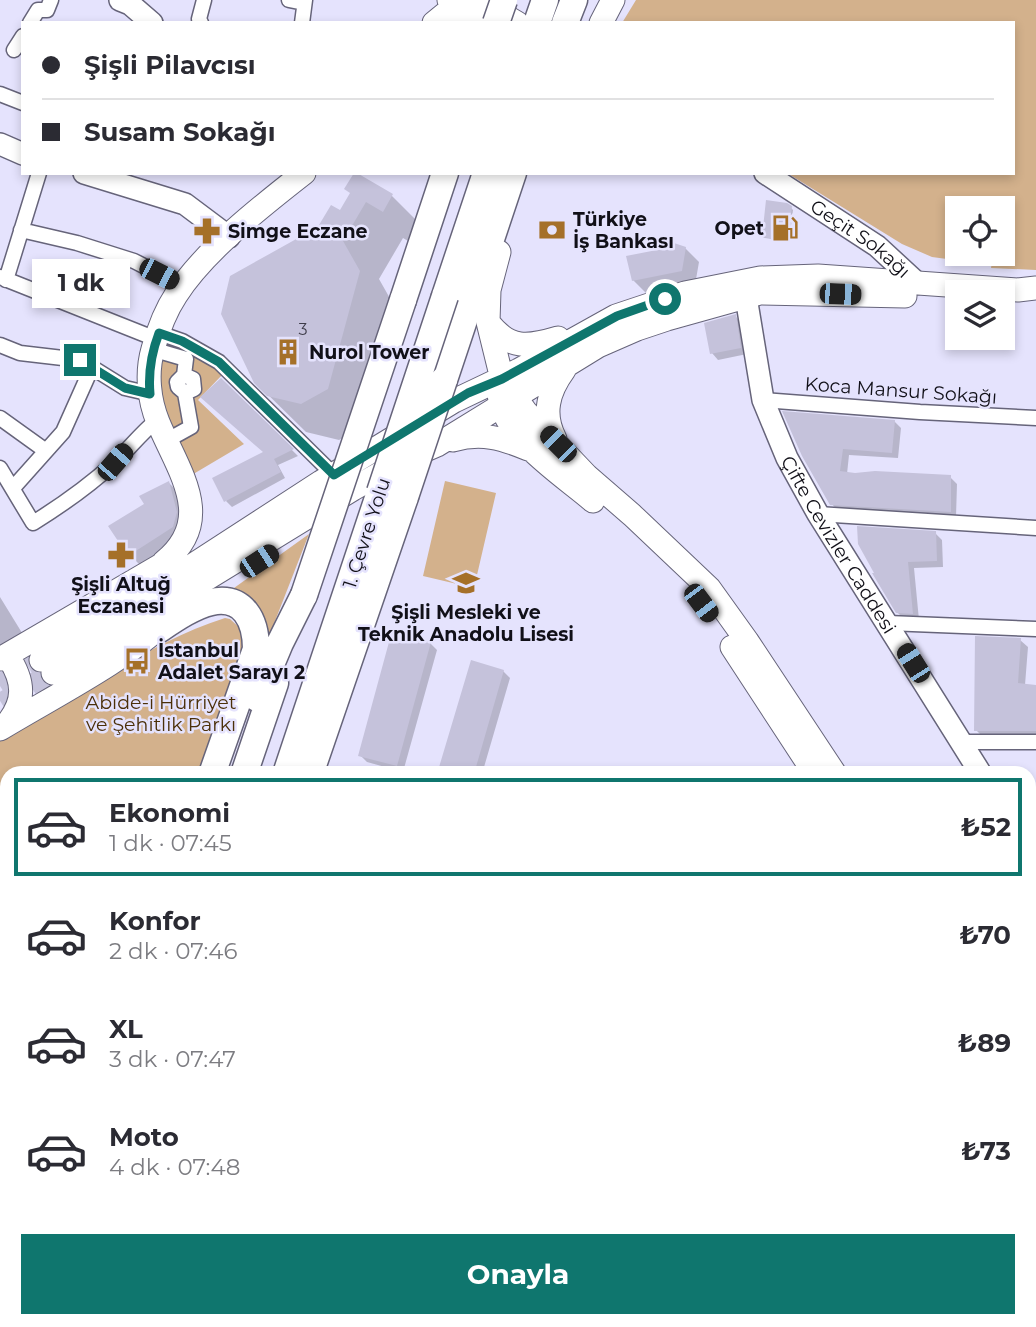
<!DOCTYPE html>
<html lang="tr">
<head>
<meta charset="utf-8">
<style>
	:root { --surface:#fff; --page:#f2f2f3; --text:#2b2b33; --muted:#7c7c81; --line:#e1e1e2; --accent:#0f766e }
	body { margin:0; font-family:Montserrat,sans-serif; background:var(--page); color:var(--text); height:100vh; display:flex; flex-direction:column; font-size:26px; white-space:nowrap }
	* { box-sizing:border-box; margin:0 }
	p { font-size:23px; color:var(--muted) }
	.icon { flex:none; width:38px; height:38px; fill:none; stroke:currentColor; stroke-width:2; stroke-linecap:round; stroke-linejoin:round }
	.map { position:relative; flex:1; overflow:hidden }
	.side { position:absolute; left:0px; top:766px; width:1036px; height:562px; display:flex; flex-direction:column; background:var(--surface); border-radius:21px 21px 0 0; box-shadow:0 4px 10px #0003 }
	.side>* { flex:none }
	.hud { position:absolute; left:21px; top:21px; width:994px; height:154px; border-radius:0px; box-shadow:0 4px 10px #0003; display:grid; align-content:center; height:154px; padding:0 21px; background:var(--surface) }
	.controls { position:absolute; left:945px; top:196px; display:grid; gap:14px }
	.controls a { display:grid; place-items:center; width:70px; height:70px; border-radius:0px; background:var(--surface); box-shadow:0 4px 10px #0003; font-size:35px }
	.end { position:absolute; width:32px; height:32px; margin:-16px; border:9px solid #0f766e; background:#fff; box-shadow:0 0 0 4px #fff }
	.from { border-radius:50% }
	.bubble { position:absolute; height:49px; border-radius:0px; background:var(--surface); box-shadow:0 4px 10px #0003; font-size:23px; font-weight:700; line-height:49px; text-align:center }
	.car { position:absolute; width:21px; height:42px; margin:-21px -10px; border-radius:9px; box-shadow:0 0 5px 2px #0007; background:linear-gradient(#222 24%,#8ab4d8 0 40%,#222 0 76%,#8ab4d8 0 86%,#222 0) }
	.hud b { display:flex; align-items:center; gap:24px; height:66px; font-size:26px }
	.hud b+b { border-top:2px solid var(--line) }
	.hud i { width:18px; height:18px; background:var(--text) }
	ul { padding:12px 0 0; list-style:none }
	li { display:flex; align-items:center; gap:21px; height:98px; margin:0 14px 10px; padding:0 7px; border:4px solid transparent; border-radius:0px }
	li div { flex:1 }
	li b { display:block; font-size:26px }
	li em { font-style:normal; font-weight:700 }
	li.on { border-color:var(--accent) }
	li>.icon { width:63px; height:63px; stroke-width:1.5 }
	.action { display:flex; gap:14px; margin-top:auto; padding:14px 21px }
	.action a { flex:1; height:80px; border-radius:0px; background:var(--accent); color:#fff; font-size:28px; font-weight:700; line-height:80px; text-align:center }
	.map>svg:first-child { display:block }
	.green { fill:#d3b18c }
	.shadow { fill:#0003 }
	.building { fill:#c5c2db }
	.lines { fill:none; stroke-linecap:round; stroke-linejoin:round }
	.primary-tunnel { stroke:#c5c3db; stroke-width:23; stroke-dasharray:23 11; stroke-linecap:butt }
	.street-casing { stroke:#66647a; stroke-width:17 }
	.secondary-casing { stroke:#66647a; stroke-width:24 }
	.primary-casing { stroke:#66647a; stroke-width:25 }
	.highway-casing { stroke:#66647a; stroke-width:29 }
	.street { stroke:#fff; stroke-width:14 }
	.secondary { stroke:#fff; stroke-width:21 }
	.primary { stroke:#fff; stroke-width:23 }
	.highway { stroke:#fff; stroke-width:26 }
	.highway-bridge-casing { stroke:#66647a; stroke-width:29; stroke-linecap:butt }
	.highway-bridge { stroke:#fff; stroke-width:26 }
	.route { stroke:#0f766e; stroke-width:9 }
	.labels { text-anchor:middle; stroke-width:5; stroke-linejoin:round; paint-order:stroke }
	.number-label { font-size:16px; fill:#3e3c49 }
	.poi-label { font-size:19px; font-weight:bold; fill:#111018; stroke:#e5e3fd; text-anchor:start }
	.street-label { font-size:19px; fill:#111018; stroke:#e5e3fd }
	.park-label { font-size:19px; fill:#4b2f08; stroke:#e5e3fd }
</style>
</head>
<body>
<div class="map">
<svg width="1036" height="1327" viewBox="0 0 1036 1327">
	<rect width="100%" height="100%" fill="#e5e3fd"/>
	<path class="green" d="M 636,0 L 1036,0 L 1036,270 L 991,268 L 993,256 L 983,254 L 1003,254 L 1003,208 L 957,208 L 957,249 L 950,248 L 947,259 L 932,257 L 902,244 L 787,173 L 1013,173 L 1013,23 L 622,23 Z
		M 165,339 L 187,348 L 223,374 L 198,400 L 244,444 L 190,476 C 175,442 155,404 158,366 C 159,357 163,347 165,339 Z
		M 445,481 L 496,493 L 474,588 L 423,576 Z
		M 309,534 L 268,639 C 265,616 255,599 234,588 Z
		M 225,618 L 230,619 L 242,630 L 244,640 L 240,661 L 204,773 L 7,774 L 7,1074 L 0,1076 L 0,741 C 75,700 143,644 225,618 Z"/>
	<path class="shadow" d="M 355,174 L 392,196 L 429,233 L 420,248 L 403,238 L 379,279 L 396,309 L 364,426 L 339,440 L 306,432 L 255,382 L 314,237 L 340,212 L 351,194 Z
		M 791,208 L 793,210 L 789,241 L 765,238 L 763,237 Z
		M 685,248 L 699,262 L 695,285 L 647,294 L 633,280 L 663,251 Z
		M 735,316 L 742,323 L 747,354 L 718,360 L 712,353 Z
		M 221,380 L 298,456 L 278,465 L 285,478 L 232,507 L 226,501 L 265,452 Z
		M 785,413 L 894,421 L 901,428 L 898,458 L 849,455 L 847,474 L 950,477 L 957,484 L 956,517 L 838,511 L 832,504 Z
		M 169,483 L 183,497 L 188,539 L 144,569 L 130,555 L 146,504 Z
		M 935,533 L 942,540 L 943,567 L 914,568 L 919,620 L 904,619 L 897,612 L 877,574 Z
		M 0,597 L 27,641 L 0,658 Z
		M 1020,640 L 1028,647 L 1025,685 L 1036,686 L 1036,738 L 983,737 L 976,730 Z
		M 430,643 L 437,650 L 403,772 L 367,762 L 360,755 Z
		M 503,671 L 510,678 L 482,774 L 439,774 Z
		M 1036,1106 L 1036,1273 L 1029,1257 L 1029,1110 Z
		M 0,1123 L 7,1130 L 7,1247 L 0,1264 Z
		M 364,1321 L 411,1321 L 413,1327 L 367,1327 Z
		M 436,1321 L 470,1321 L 473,1327 L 439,1327 Z
		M 515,1321 L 522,1327 L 501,1327 Z
		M 676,1321 L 696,1321 L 690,1327 L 682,1327 Z
		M 709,1321 L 774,1321 L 769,1327 L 706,1327 Z
		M 814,1321 L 869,1321 L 875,1327 L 809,1327 Z
		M 919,1321 L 961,1321 L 963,1326 L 973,1321 L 979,1327 L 918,1327 L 921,1326 Z"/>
	<path class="building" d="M 354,173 L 357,173 L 393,194 L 383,212 L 366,202 L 343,241 L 360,271 L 328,389 L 301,404 L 267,396 L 254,383 L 221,314 L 230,276 L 307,233 L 313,235 L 331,205 L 340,210 L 350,193 L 344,189 Z
		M 766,200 L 787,203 L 792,206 L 788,241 L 762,237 Z
		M 665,240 L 686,247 L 682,271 L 632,281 L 626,256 L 662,249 Z
		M 736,314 L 741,348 L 710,354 L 704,323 Z
		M 221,378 L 294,449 L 274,459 L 281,472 L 224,502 L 212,478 L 263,452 L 200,397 Z
		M 782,411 L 895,420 L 892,453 L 843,449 L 840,471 L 855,473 L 875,471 L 951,475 L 951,512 L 830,505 L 802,456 Z
		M 169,481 L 177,512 L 173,527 L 128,556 L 108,526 L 144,504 L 139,496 Z
		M 857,526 L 936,531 L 937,561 L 908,562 L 913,614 L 896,613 L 872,573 L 874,573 L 858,544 Z
		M 392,631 L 431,642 L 397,766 L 358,756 Z
		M 975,636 L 1021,638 L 1018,683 L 1036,685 L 1036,731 L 974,731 Z
		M 471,660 L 504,670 L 474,774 L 437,774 Z"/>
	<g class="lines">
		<path class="primary-tunnel" d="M 0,686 L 41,660
			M 2,704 L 53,673"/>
		<g class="street-casing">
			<path id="street" d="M 289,0 L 304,3
				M 30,23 L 38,10 L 47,10 L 51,0
				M 201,23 L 199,19 L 204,0
				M 302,23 L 305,0
				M 14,50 L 23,36
				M 0,94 L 23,103
				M 21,230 L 77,243 L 134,261 L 183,286
				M 0,277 L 151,337 L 159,333 L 182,341 L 219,362 L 334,475
				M 6,280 L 39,173
				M 0,345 L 20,353 L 80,360 L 125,388 L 151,394
				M 162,352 L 186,359 L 184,375
				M 763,400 L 920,412 L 1036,418
				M 0,418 L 46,451
				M 173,437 L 191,427 L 185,393 L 178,387 L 177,382 L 184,375 L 193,379 L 194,389 L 185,393
				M 0,468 L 33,523 C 62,505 89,486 114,463 C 129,449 141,433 157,420
				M 13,488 L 63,432 L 92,367
				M 818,514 L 1036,528
				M 888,623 L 1036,629
				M 962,742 L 1036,742
				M 259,1321 L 264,1327
				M 329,1321 L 330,1327
				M 418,1321 L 421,1327"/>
		</g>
		<g class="secondary-casing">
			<g id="secondary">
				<path d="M 120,0 L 130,4 L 152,23"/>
				<path d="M 0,144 L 23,154"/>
				<path d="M 84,173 L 185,204 L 229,237"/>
				<path id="s1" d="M 765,173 L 877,246 L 916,282"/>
				<path id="s2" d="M 746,297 L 763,400 L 787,458 L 818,514 L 981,774"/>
				<path d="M 1029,855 L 1036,867"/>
				<path d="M 782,1327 L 787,1321"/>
			</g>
		</g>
		<g class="primary-casing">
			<path id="primary" d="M 449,0 L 463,12 L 486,23
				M 478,0 L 517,23
				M 434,23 L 445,14 L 463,12
				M 601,23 L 613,0
				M 499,252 L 489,290 L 488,322 L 502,379 L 526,412 L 587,476 L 632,515 L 709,588 L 747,641 L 835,774
				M 488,322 C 509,350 528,347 558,338
				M 499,392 C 501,437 562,474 593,501
				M 555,439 C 542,414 548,392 564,370
				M 453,440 C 481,432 502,438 528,449
				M 164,562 C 217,519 178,471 158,422 C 149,400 146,373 153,349 C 158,331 166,310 176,295 C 204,251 263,205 304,173
				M 732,647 L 815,774
				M 0,659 L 175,557
				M 41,660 L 113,617 L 321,482 L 454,401 L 519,370 L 616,316 L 685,293 L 760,278 L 818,276 L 1018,290 L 1036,288
				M 53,673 L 353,489 L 407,458 L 437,445 L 598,346 L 637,329 L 667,319 L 760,293 L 905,296
				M 5,726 C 26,702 25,681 7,655
				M 0,729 C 58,694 121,663 171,618
				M 1029,981 L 1036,985
				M 1029,1050 L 1036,1049"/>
		</g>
		<g class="highway-casing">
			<path id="highway" d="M 537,23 L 545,0
				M 565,23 L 574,0
				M 445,296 L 486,173
				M 403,300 L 445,173
				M 444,380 L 513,173
				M 158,630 C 173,620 193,606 211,602 C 244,595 256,621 256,649 L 212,774
				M 257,698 L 280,643 L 304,595
				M 244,774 L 275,683
				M 286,774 L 380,492
				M 310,774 L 405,497
				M 225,1321 L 229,1327
				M 17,1327 L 21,1321
				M 57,1327 L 59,1321
				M 105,1327 L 107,1321
				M 125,1327 L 127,1321"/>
		</g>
		<use href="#street" class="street"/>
		<use href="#secondary" class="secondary"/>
		<use href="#primary" class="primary"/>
		<use href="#highway" class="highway"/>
		<g class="highway-bridge-casing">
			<path id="highway-bridge" d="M 496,23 L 504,0
				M 380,492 L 445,296
				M 405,497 L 444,380
				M 304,595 L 403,300"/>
		</g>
		<use href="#highway-bridge" class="highway-bridge"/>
	</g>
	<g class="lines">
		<path class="route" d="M 80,360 L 125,388 L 150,394 C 148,372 151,354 159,333 L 182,341 L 219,362 L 334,475 L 468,393 L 502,379 L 617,316 L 665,299"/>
	</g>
	<defs>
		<g id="fuel-bare" transform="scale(2.1)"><path d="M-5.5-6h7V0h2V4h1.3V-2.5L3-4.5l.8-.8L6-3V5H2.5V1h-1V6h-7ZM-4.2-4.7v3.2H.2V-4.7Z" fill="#a57029" stroke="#e5e3fd" stroke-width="2.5" paint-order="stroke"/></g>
		<g id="bank-bare" transform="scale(2.1)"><path d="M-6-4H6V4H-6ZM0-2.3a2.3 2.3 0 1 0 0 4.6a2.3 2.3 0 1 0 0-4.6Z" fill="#a57029" stroke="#e5e3fd" stroke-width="2.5" paint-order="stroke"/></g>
		<g id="pharmacy-bare" transform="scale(2.1)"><path d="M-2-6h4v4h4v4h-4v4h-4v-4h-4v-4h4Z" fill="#a57029" stroke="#e5e3fd" stroke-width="2.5" paint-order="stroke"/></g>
		<g id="building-bare" transform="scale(2.1)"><path d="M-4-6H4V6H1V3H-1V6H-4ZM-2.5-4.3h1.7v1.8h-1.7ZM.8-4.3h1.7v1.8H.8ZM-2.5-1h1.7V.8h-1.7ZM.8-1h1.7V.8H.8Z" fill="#a57029" stroke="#e5e3fd" stroke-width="2.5" paint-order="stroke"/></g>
		<g id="school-bare" transform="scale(2.1)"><path d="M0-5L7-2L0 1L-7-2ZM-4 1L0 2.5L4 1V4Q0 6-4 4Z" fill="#a57029" stroke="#e5e3fd" stroke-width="2.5" paint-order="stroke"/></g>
		<g id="bus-bare" transform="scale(2.1)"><path d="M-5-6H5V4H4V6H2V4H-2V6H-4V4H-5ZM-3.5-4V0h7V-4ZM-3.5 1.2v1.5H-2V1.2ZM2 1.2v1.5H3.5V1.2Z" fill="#a57029" stroke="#e5e3fd" stroke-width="2.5" paint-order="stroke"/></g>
	</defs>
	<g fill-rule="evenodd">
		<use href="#fuel-bare" x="785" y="228"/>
		<use href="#bank-bare" x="552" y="230"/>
		<use href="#pharmacy-bare" x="207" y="231"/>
		<use href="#building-bare" x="288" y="352"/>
		<use href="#pharmacy-bare" x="121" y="555"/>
		<use href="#school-bare" x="466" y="583"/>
		<use href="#bus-bare" x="137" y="661"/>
	</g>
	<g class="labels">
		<g class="number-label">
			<text x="303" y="335">3</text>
		</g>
		<g class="poi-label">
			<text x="573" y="226">Türkiye<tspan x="573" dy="22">İş Bankası</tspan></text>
			<text x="764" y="235" text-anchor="end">Opet</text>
			<text x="228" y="238">Simge Eczane</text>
			<text x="309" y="359">Nurol Tower</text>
			<text x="121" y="591" text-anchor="middle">Şişli Altuğ<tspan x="121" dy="22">Eczanesi</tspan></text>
			<text x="466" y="619" text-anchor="middle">Şişli Mesleki ve<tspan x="466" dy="22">Teknik Anadolu Lisesi</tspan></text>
			<text x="158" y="657">İstanbul<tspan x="158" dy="22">Adalet Sarayı 2</tspan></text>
		</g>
		<g class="street-label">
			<text dy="7" stroke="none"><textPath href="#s1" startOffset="116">Geçit Sokağı</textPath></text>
			<text transform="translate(901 390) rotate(4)" y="7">Koca Mansur Sokağı</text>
			<text transform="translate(366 533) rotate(-72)" y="7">1. Çevre Yolu</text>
			<text dy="7" stroke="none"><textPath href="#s2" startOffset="268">Çifte Cevizler Caddesi</textPath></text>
		</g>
		<g class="park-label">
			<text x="161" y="709">Abide-i Hürriyet<tspan x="161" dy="22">ve Şehitlik Parkı</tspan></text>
		</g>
	</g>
</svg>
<div class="controls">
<a><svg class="icon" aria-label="locate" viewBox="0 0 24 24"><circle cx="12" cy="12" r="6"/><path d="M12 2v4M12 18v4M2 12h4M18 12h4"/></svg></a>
<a><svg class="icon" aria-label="layers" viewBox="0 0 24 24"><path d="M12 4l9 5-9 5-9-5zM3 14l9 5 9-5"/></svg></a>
</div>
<i class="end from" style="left:665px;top:299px"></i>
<i class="end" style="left:80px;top:360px"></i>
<div class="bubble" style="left:32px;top:259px;width:98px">1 dk</div>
<i class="car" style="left:159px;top:274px;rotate:117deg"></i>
<i class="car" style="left:840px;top:294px;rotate:92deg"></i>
<i class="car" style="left:558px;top:444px;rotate:315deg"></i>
<i class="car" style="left:115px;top:462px;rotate:41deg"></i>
<i class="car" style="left:259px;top:561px;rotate:57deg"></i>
<i class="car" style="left:701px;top:603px;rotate:143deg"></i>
<i class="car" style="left:913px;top:663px;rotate:328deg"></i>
<div class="hud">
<b><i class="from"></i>Şişli Pilavcısı</b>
<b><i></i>Susam Sokağı</b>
</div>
<section class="side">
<ul>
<li class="on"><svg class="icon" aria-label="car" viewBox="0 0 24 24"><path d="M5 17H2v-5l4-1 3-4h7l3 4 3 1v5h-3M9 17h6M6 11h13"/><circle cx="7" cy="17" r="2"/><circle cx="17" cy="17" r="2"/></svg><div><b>Ekonomi</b><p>1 dk · 07:45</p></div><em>₺52</em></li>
<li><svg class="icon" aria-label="car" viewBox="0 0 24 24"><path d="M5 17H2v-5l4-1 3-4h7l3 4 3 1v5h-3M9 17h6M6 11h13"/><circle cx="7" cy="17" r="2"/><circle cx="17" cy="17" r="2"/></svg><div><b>Konfor</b><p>2 dk · 07:46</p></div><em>₺70</em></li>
<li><svg class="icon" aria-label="car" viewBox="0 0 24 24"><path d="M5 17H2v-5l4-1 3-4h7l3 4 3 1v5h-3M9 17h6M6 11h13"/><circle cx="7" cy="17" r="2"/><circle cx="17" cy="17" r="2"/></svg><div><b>XL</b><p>3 dk · 07:47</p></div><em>₺89</em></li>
<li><svg class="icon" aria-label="car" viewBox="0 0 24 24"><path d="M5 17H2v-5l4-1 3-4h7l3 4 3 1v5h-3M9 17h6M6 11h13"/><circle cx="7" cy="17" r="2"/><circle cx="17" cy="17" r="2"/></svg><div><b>Moto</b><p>4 dk · 07:48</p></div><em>₺73</em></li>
</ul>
<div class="action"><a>Onayla</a></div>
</section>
</div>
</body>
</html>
